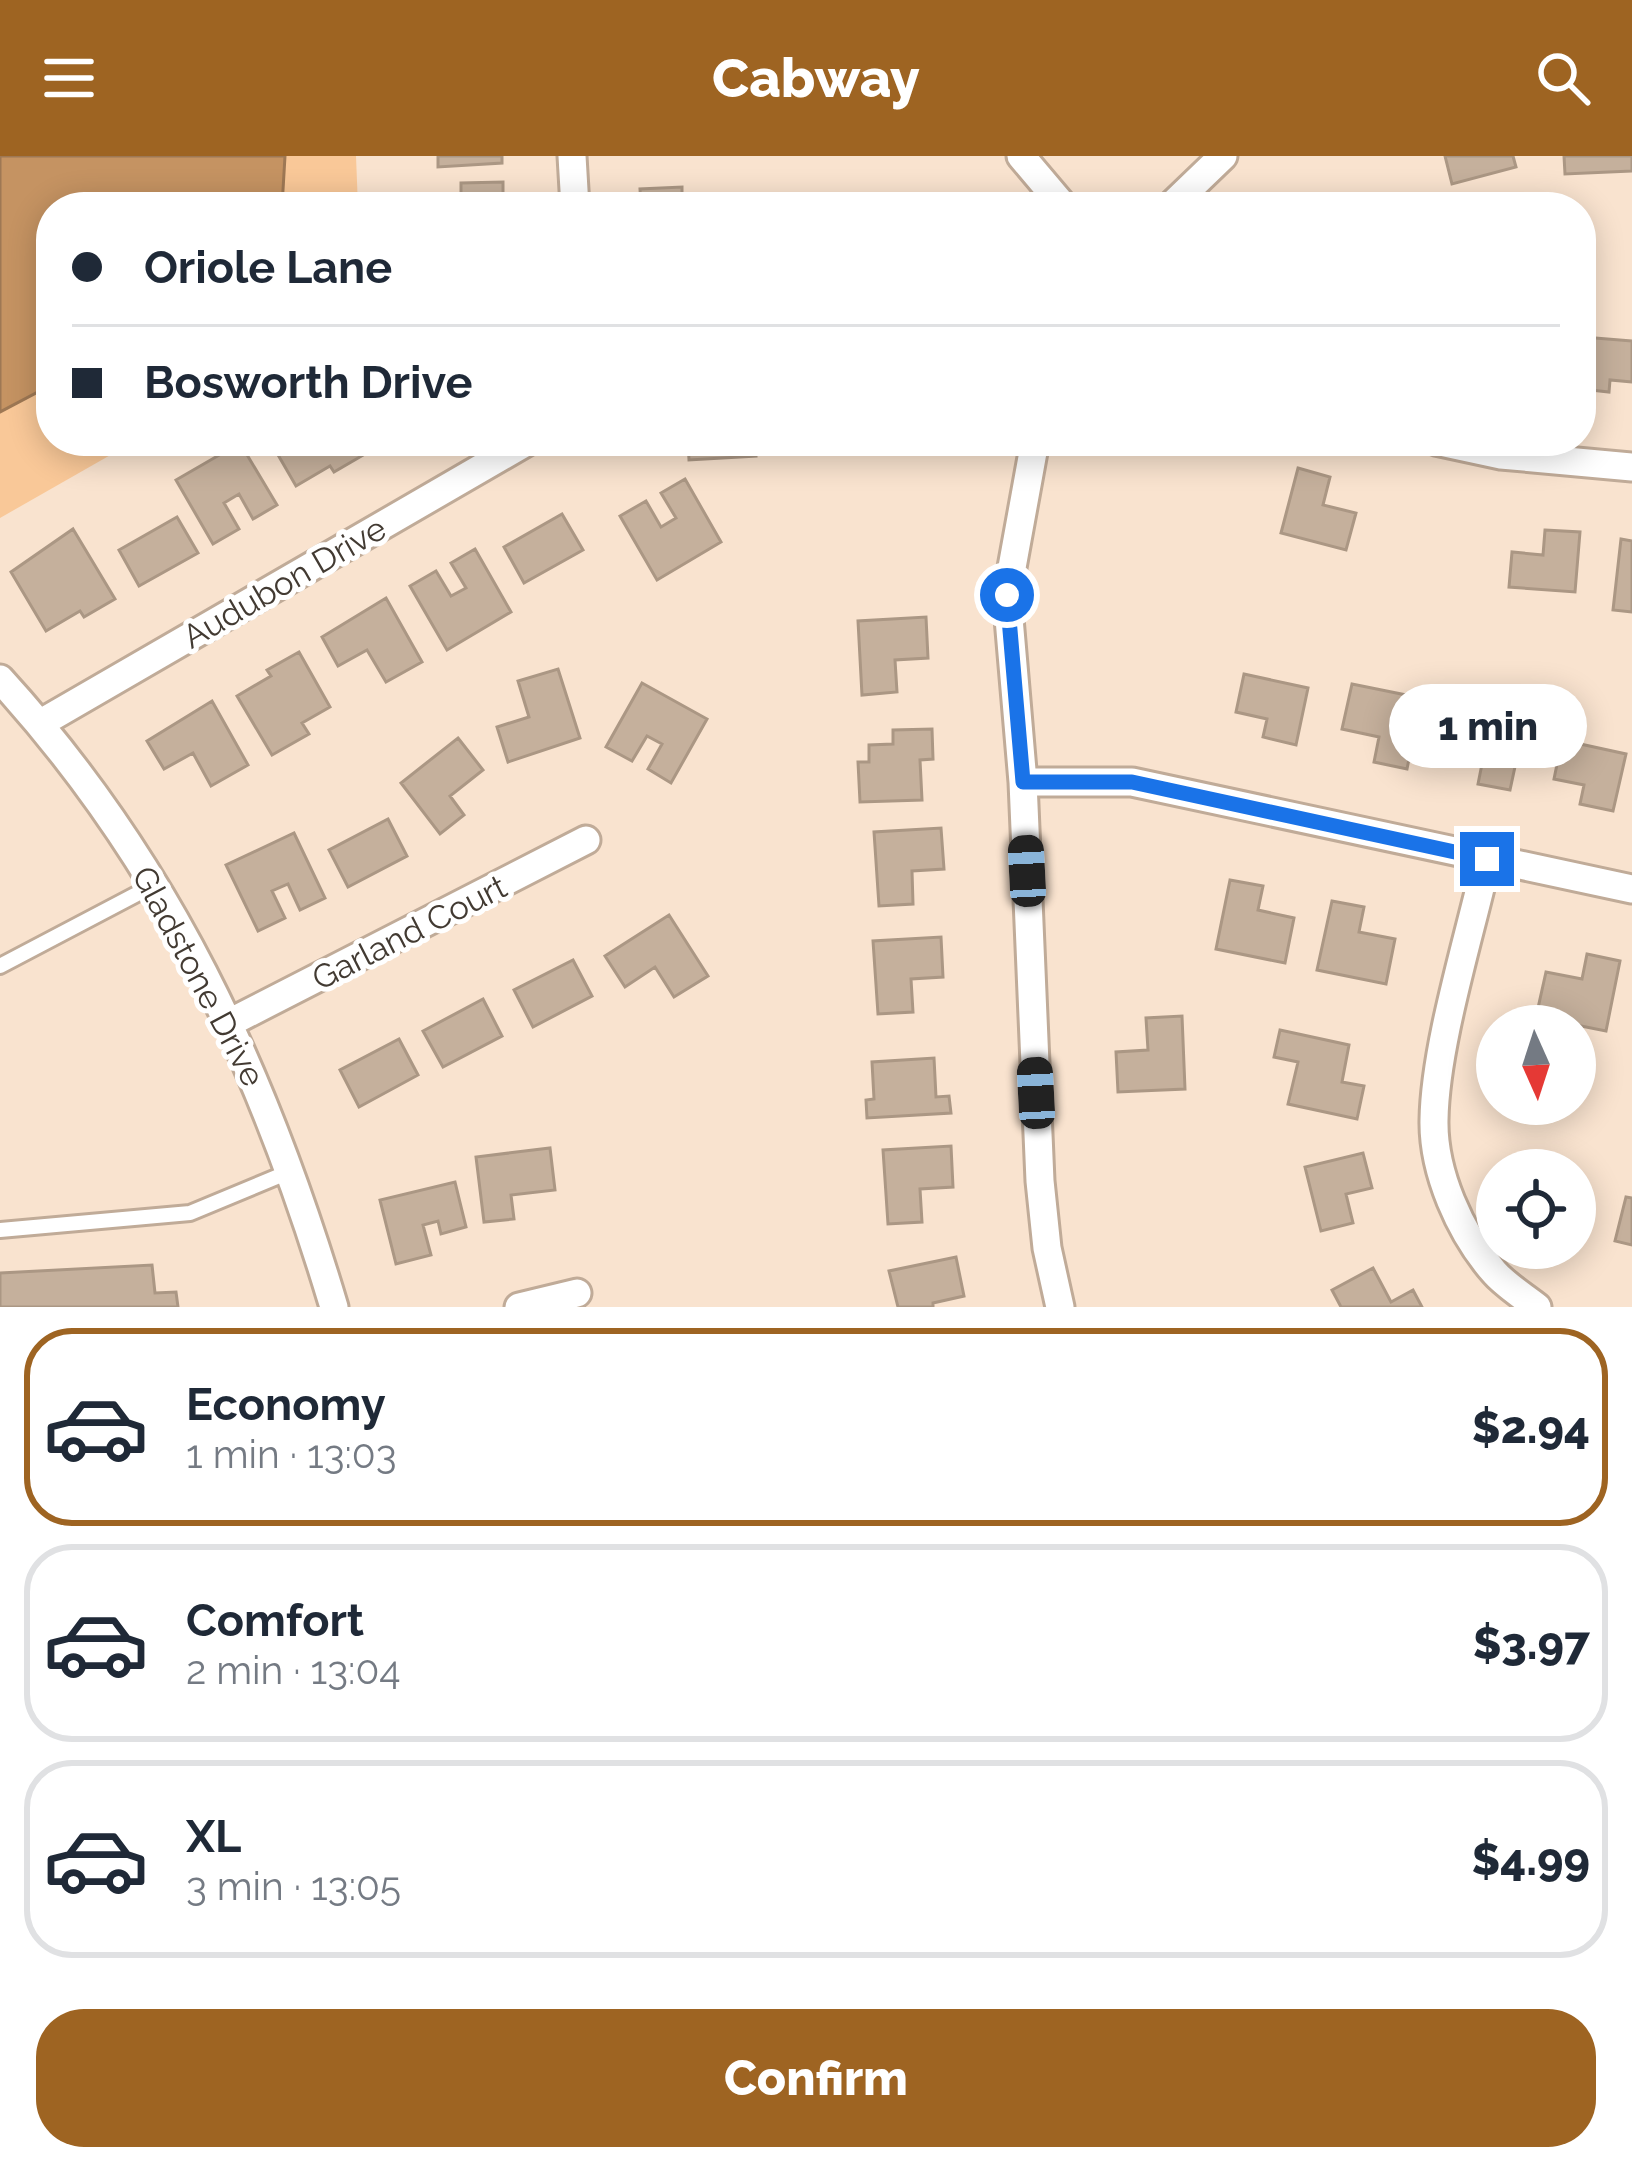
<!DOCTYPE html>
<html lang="en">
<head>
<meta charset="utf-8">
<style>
	:root { --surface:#fff; --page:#f2f2f3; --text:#1f2937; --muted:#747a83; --line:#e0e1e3; --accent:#9e6422 }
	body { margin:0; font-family:Raleway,sans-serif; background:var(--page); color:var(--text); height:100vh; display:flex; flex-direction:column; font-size:45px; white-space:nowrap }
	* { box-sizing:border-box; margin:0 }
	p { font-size:39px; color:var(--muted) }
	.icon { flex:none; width:66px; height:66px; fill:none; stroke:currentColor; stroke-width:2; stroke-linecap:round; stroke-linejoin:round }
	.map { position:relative; height:1151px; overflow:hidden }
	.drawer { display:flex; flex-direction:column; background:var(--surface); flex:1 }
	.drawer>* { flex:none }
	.banner { position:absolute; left:36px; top:36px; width:1560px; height:264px; border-radius:48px; box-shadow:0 6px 30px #0003; display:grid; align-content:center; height:264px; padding:0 36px; background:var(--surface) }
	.needle { width:78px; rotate:177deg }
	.controls { position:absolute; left:1476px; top:849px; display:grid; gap:24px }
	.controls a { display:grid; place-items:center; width:120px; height:120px; border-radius:50%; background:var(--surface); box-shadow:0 6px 30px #0003; font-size:60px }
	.end { position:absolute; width:54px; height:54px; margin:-27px; border:15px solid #1a73e8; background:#fff; box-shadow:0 0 0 6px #fff }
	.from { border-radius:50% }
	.bubble { position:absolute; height:84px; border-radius:42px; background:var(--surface); box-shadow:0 6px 30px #0003; font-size:39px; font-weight:800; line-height:84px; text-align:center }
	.car { position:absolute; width:36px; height:72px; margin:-36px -18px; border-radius:15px; box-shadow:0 0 9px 3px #0007; background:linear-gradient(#222 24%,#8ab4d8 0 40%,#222 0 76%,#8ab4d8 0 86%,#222 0) }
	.banner b { display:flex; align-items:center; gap:42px; height:114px; font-size:45px }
	.banner b+b { border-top:3px solid var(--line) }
	.banner i { width:30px; height:30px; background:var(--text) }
	ul { padding:21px 0 0; list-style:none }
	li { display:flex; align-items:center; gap:36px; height:198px; margin:0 24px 18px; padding:0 12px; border:6px solid var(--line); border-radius:48px }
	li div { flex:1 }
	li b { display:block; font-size:45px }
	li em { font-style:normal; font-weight:800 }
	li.on { border-color:var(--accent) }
	li>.icon { width:108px; height:108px; stroke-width:1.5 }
	.primary-button { display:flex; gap:24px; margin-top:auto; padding:24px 36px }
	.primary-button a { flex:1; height:138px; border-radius:48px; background:var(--accent); color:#fff; font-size:48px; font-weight:800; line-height:138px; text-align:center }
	header { display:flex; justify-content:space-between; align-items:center; height:156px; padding:0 36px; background:var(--accent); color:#fff; font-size:54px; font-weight:800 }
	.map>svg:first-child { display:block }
	.green { fill:#f9c898 }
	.water { fill:#c59362; stroke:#9e7854; stroke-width:3 }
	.building { fill:#c5b09c; stroke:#ab9784; stroke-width:3 }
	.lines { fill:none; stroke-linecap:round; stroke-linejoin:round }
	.service-casing { stroke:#c0ab98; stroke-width:20 }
	.minor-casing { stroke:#c0ab98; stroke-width:33 }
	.service { stroke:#fff; stroke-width:14 }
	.minor { stroke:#fff; stroke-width:27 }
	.route { stroke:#1a73e8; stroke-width:15 }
	.labels { text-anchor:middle; stroke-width:10; stroke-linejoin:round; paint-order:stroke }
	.street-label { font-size:33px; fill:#423a32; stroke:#fff }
</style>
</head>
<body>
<header><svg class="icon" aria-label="menu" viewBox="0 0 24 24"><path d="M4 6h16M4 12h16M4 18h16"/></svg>Cabway<svg class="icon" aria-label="search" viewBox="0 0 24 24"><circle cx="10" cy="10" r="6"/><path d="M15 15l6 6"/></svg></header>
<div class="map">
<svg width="1632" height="1151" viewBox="0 0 1632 1151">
	<rect width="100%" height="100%" fill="#f9e3cf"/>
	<path class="green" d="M 0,0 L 356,0 L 358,51 L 51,51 L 51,285 L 135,285 L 0,362 Z"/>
	<path class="water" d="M 0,0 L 285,0 L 282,51 L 51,51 L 51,229 L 0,256 Z"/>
	<path class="building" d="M 438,0 L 502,0 L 502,7 L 438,11 Z
		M 1445,0 L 1513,0 L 1516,11 L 1452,28 Z
		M 1564,0 L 1632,0 L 1632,15 L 1565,18 Z
		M 503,26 L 503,51 L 461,51 L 461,27 Z
		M 682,31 L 682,51 L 641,51 L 640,33 Z
		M 1583,181 L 1632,185 L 1632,226 L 1610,224 L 1609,236 L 1581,233 Z
		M 270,285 L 358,285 L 365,298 L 334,316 L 330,310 L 296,330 Z
		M 688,285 L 755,285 L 756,300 L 689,304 Z
		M 240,287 L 277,349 L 253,363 L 239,338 L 224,347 L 239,373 L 213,388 L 176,324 Z
		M 1298,312 L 1330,321 L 1323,349 L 1356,357 L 1346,394 L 1281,377 Z
		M 685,323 L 721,386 L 657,424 L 620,360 L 646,345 L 661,371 L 676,362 L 661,337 Z
		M 562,358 L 583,394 L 524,427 L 504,391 Z
		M 177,361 L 198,397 L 139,430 L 119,394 Z
		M 73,373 L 115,443 L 84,461 L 80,455 L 46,475 L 11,416 Z
		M 1545,374 L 1580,376 L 1575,436 L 1509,431 L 1512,396 L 1543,399 Z
		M 1621,383 L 1632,385 L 1632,456 L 1613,454 Z
		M 475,393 L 511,456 L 447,494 L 410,430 L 436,415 L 451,440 L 466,432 L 451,407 Z
		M 386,442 L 422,506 L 386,526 L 367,494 L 338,510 L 322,481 Z
		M 926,461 L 928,502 L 895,504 L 897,536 L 862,539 L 858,465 Z
		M 299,496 L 330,551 L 302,567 L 309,578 L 272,599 L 237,540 L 271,520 L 267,514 Z
		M 558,513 L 580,582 L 508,606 L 497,571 L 529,561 L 518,525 Z
		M 1244,518 L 1308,532 L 1296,589 L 1263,581 L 1267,563 L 1236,556 Z
		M 642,527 L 707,563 L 671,627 L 648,613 L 662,588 L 647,580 L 632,605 L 606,591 Z
		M 1352,528 L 1421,542 L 1407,613 L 1374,606 L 1379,581 L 1342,573 Z
		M 212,545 L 248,609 L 211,630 L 193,597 L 164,613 L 147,585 Z
		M 1456,551 L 1525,564 L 1510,634 L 1478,628 L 1483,603 L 1446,596 Z
		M 932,573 L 933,603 L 920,604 L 922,644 L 860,646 L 858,606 L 869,606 L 869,589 L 893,588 L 893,574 Z
		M 458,582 L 483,614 L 450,640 L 464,659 L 440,678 L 401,627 Z
		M 1562,584 L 1626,598 L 1613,655 L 1580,648 L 1584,629 L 1554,623 Z
		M 388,663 L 407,700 L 348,731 L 329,694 Z
		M 941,672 L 944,713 L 912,715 L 913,748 L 879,750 L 874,676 Z
		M 294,677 L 325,742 L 300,754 L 288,728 L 272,735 L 285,762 L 258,775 L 226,709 Z
		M 1230,724 L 1263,730 L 1258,754 L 1294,762 L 1285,807 L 1216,793 Z
		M 1332,745 L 1364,751 L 1359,776 L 1395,783 L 1386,828 L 1317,814 Z
		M 669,759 L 708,820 L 674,841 L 655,811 L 625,831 L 605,800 Z
		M 941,781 L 943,821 L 911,823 L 913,856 L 878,858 L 873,785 Z
		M 1587,798 L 1620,805 L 1606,875 L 1536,861 L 1546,816 L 1582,823 Z
		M 573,804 L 592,840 L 533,871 L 514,834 Z
		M 483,843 L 502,880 L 443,911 L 423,875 Z
		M 1182,860 L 1185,933 L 1118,936 L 1116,896 L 1148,894 L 1146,862 Z
		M 1280,874 L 1349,889 L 1342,926 L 1364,930 L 1357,963 L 1288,948 L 1298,906 L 1274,901 Z
		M 399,883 L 418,919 L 359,951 L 340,914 Z
		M 934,902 L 936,941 L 949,940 L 951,957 L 867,962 L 866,944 L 874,943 L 872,906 Z
		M 951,990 L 953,1031 L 920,1033 L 922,1066 L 888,1068 L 883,994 Z
		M 550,992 L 555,1034 L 511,1039 L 514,1063 L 484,1066 L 476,1001 Z
		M 1363,997 L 1372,1032 L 1346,1038 L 1353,1067 L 1321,1075 L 1305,1011 Z
		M 455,1026 L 466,1071 L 441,1078 L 438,1065 L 423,1069 L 431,1099 L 396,1108 L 380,1044 Z
		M 1626,1041 L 1632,1042 L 1632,1089 L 1615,1085 Z
		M 956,1101 L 964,1140 L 933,1147 L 933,1151 L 898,1151 L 889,1115 Z
		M 152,1109 L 155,1137 L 176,1136 L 178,1151 L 0,1151 L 0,1117 Z
		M 1373,1112 L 1391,1146 L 1413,1134 L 1422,1151 L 1341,1151 L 1332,1134 Z"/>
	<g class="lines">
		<g class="service-casing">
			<path id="service" d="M 0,810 L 154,729
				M 0,1074 L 190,1057 L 291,1015"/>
		</g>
		<g class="minor-casing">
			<path id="minor" d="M 572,0 L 575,51
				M 1021,0 L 1064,51
				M 1170,51 L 1223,0
				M 1035,285 L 1007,439 L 1023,626 L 1040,1025 L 1047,1092 L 1060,1151
				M 1436,285 L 1501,299 L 1632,311
				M 0,523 C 168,707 263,914 334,1151
				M 41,567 L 528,285
				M 1023,626 L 1132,626 L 1632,733
				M 1487,703 C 1470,779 1435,889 1434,964 C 1433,1016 1460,1077 1494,1116 C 1505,1129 1523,1140 1537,1151
				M 231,866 L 586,684
				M 519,1151 L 577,1137"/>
		</g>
		<use href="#service" class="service"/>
		<use href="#minor" class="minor"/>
	</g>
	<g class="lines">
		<path class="route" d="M 1007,439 L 1023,626 L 1132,626 L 1487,703"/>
	</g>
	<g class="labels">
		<g class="street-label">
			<text transform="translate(284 426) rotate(-30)" y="12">Audubon Drive</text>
			<text transform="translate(409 776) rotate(-27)" y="12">Garland Court</text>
			<text transform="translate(199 820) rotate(62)" y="12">Gladstone Drive</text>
		</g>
	</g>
</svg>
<div class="controls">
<a><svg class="needle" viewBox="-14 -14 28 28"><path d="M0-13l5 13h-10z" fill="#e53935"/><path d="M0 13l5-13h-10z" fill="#747a83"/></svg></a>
<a><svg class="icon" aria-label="locate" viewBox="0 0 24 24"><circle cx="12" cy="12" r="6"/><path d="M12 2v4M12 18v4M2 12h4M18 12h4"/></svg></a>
</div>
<i class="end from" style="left:1007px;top:439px"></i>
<i class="end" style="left:1487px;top:703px"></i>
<div class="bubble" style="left:1389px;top:528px;width:198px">1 min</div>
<i class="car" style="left:1027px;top:715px;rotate:357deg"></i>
<i class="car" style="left:1036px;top:937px;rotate:357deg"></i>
<div class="banner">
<b><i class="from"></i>Oriole Lane</b>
<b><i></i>Bosworth Drive</b>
</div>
</div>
<section class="drawer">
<ul>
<li class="on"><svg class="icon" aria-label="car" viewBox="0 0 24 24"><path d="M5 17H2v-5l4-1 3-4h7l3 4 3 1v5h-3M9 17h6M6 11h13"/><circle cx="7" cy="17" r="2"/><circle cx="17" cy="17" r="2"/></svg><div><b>Economy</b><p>1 min · 13:03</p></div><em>$2.94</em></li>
<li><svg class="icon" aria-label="car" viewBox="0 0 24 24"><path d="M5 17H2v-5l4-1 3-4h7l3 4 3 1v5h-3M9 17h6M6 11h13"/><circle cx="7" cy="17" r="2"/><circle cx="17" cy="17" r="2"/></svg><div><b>Comfort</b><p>2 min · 13:04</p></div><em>$3.97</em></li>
<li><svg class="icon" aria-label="car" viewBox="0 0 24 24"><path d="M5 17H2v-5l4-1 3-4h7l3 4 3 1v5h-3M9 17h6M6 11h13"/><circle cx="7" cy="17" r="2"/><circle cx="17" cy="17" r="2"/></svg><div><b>XL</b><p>3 min · 13:05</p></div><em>$4.99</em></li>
</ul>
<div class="primary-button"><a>Confirm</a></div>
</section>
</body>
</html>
